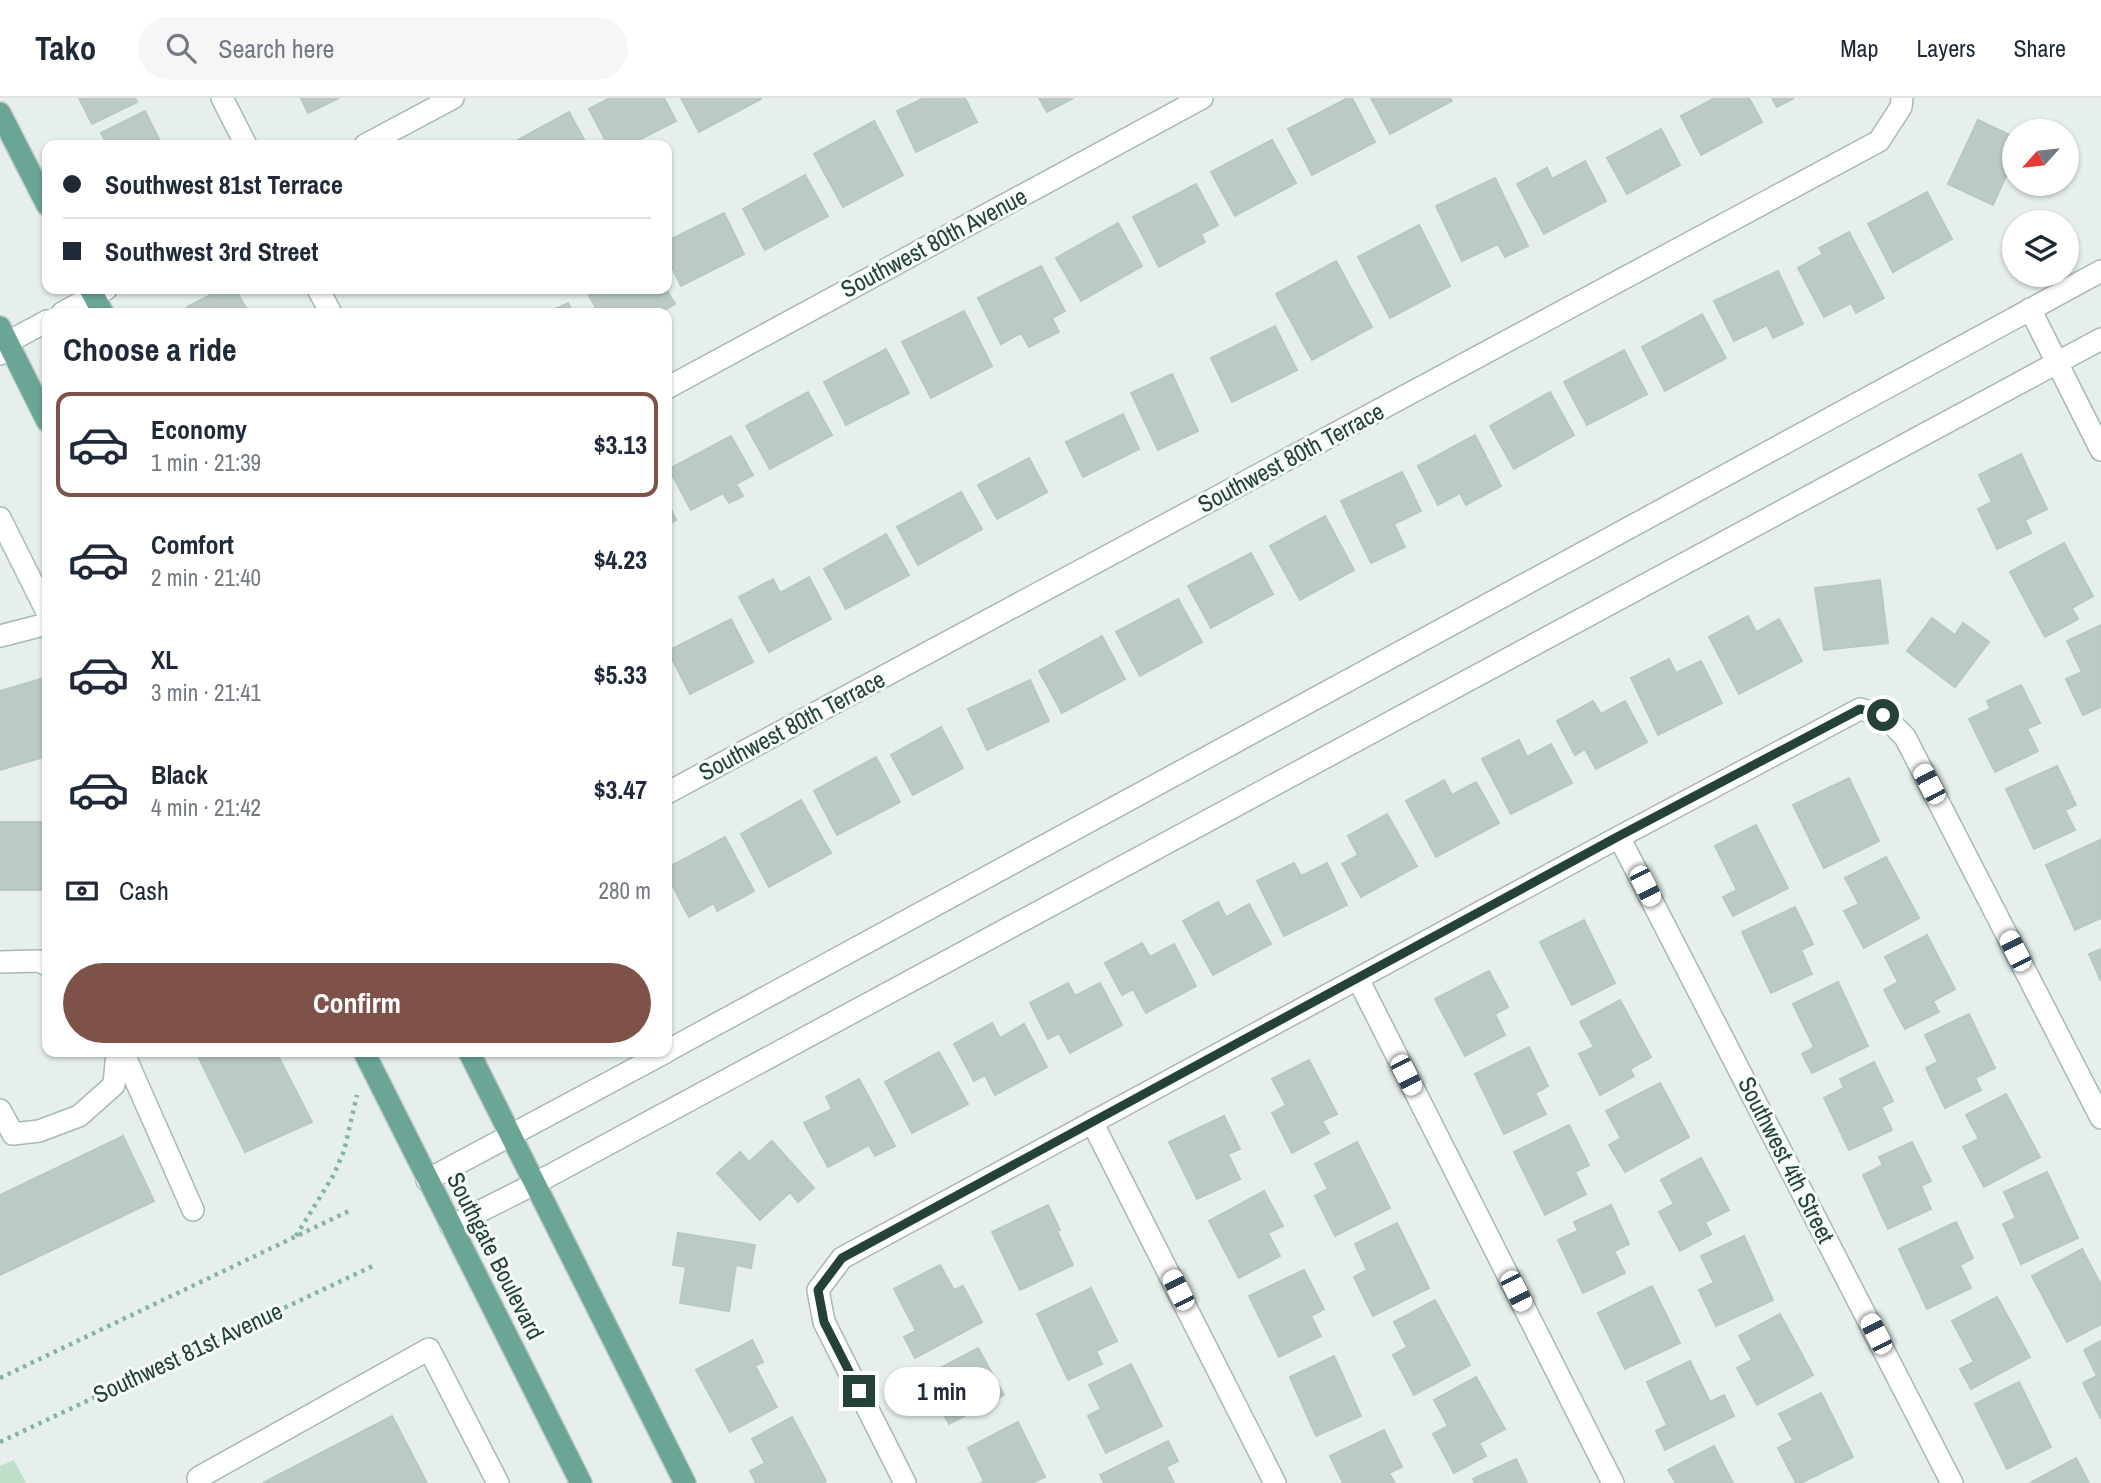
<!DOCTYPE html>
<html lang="en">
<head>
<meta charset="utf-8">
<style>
	:root { --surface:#fff; --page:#f6f6f7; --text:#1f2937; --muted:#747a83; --line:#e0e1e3; --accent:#7f5249 }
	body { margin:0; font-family:"Archivo Narrow",sans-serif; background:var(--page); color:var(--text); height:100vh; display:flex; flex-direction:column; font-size:26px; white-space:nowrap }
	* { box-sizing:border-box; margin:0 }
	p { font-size:23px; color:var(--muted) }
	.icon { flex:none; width:38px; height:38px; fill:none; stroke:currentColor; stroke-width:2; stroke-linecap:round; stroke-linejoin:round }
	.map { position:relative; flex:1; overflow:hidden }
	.drawer { position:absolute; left:42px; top:210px; width:630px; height:749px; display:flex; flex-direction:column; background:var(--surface); border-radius:14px; box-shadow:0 2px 5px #0004 }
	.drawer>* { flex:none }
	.top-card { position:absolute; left:42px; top:42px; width:630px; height:154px; border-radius:14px; box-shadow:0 2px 5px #0004; display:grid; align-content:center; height:154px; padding:0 21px; background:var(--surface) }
	.needle { width:46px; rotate:243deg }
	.tools { position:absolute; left:2002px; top:21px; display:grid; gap:14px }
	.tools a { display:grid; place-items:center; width:77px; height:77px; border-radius:50%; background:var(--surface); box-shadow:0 2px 5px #0004; font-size:35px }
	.end { position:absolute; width:32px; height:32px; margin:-16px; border:9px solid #24423a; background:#fff; box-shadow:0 0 0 4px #fff }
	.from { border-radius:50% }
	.bubble { position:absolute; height:49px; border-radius:24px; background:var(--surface); box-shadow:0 2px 5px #0004; font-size:23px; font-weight:700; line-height:49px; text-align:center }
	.car { position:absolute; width:21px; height:42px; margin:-21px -10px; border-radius:9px; box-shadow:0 0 5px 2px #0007; background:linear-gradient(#fff 24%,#345 0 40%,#fff 0 76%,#345 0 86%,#fff 0) }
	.top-card b { display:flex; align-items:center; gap:24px; height:66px; font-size:26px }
	.top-card b+b { border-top:2px solid var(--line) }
	.top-card i { width:18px; height:18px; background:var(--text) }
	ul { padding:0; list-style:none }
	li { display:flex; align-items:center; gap:21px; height:105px; margin:0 14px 10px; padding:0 7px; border:4px solid transparent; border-radius:14px }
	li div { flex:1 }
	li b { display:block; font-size:26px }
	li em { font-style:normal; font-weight:700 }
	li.on { border-color:var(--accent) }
	li>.icon { width:63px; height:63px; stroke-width:1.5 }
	h2 { padding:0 21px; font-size:32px; line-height:84px }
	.pay { display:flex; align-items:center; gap:18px; height:77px; padding:0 21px; font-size:26px }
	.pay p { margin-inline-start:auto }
	.cta { display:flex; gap:14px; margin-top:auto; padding:14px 21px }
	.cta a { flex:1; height:80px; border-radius:42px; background:var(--accent); color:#fff; font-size:28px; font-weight:700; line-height:80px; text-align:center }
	header { display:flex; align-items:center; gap:42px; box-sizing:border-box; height:98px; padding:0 35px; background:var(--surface); border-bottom:2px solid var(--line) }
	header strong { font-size:33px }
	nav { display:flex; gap:38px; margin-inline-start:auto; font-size:24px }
	.search { width:490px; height:63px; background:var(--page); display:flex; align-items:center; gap:18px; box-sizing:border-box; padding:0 24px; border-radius:38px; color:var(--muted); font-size:26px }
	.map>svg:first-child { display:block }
	.green { fill:#bfe0c8 }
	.building { fill:#bbcac4; stroke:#b8c9c2; stroke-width:2 }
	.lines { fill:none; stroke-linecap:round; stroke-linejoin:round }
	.minor-casing { stroke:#a8b8b2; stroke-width:24 }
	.major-casing { stroke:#c2cac8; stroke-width:24 }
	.path { stroke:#86b3a5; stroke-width:4.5; stroke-dasharray:3.5 5; stroke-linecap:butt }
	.minor { stroke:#fff; stroke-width:21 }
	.major { stroke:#6aa596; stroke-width:21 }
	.route { stroke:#24423a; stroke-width:9 }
	.labels { text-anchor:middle; stroke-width:6; stroke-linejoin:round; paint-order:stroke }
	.street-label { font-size:24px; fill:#24423a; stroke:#f7fbf9 }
</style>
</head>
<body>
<header>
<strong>Tako</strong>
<div class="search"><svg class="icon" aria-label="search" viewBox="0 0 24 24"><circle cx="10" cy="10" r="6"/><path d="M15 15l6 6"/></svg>Search here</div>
<nav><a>Map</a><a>Layers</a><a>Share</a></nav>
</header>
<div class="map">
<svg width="2101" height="1385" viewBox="0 0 2101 1385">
	<rect width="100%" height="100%" fill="#e6efeb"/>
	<path class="green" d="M 14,1362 L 26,1385 L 0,1385 L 0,1368 Z"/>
	<path class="building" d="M 79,0 L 135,0 L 137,4 L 92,26 Z
		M 301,0 L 339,0 L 308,15 Z
		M 610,0 L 664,0 L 676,23 L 629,47 L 608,47 L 589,11 Z
		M 681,0 L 760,0 L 761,1 L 699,34 Z
		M 924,0 L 965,0 L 977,24 L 916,54 L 897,13 Z
		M 1039,0 L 1073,0 L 1047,14 Z
		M 1348,0 L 1352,0 L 1375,44 L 1312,77 L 1288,31 Z
		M 1371,0 L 1450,0 L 1452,3 L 1390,36 Z
		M 1715,0 L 1749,0 L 1762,24 L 1701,57 L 1681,18 Z
		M 1772,0 L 1794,0 L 1777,9 Z
		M 145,13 L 162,47 L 107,47 L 101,35 Z
		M 569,14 L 587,47 L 509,47 Z
		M 1978,22 L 2014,39 L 2014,60 L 1993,107 L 1948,86 Z
		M 874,23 L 903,77 L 843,109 L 814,56 Z
		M 1661,31 L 1680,67 L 1627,96 L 1607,60 Z
		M 1272,42 L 1296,85 L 1235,118 L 1211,74 Z
		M 1585,63 L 1606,103 L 1544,136 L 1517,86 L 1547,70 L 1552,81 Z
		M 805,77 L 828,118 L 765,152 L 743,111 Z
		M 1495,80 L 1528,148 L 1505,159 L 1498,146 L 1462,163 L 1436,108 Z
		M 1196,86 L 1218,127 L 1201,136 L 1205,144 L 1159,169 L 1133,119 Z
		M 1927,94 L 1952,141 L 1893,174 L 1868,126 Z
		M 724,115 L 744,156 L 681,188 L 667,159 L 667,143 Z
		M 1118,125 L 1142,168 L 1081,203 L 1056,160 Z
		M 1419,127 L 1450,188 L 1390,220 L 1358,159 Z
		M 1849,134 L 1884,200 L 1856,215 L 1851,205 L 1824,219 L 1798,170 L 1823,156 L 1819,150 Z
		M 1336,163 L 1372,229 L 1312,262 L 1276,196 Z
		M 1041,168 L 1065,213 L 1052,220 L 1059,234 L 1029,249 L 1021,235 L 1001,246 L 978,200 Z
		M 1778,173 L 1803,226 L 1773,240 L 1767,227 L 1734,243 L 1714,203 Z
		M 222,191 L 235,191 L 249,215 L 191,215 L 187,209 Z
		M 602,191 L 666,191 L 675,206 L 659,215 L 599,215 L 589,198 Z
		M 568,205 L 573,215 L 547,215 Z
		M 964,213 L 992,268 L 931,300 L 902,244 Z
		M 1702,216 L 1726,260 L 1665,293 L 1642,249 Z
		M 1275,228 L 1297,272 L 1232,304 L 1211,260 Z
		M 886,251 L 909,295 L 846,327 L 824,284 Z
		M 1624,252 L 1647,296 L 1587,327 L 1564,284 Z
		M 1172,276 L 1198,333 L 1158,352 L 1131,295 Z
		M 808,294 L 832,337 L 770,371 L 746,328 Z
		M 1550,294 L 1574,337 L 1514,371 L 1490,328 Z
		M 1123,316 L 1139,351 L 1083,379 L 1066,344 Z
		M 1475,337 L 1501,388 L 1466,407 L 1460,395 L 1438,407 L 1418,368 Z
		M 731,338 L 753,377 L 736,386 L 743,398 L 729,405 L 723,395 L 691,412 L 669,371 Z
		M 2021,356 L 2047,411 L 2025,422 L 2031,435 L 1997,451 L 1978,411 L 1992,404 L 1979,377 Z
		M 1029,360 L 1047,394 L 997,421 L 978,387 Z
		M 1402,374 L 1421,413 L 1394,426 L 1405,449 L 1371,465 L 1341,403 Z
		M 961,394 L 982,431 L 918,467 L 897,429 Z
		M 667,402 L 676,422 L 667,427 Z
		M 1325,418 L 1354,472 L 1300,502 L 1270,448 Z
		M 886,436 L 909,477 L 846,511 L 824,471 Z
		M 2064,445 L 2093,498 L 2072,510 L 2078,521 L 2045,539 L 2010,474 Z
		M 1251,455 L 1273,496 L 1211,530 L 1188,488 Z
		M 809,479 L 831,521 L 769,554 L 739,499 L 773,481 L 780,495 Z
		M 1880,482 L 1888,545 L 1824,552 L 1815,490 Z
		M 1178,501 L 1202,544 L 1140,578 L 1116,534 Z
		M 1748,518 L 1756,534 L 1779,521 L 1802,563 L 1739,596 L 1709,539 Z
		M 1932,520 L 1955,537 L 1963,525 L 1989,544 L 1955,589 L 1907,553 Z
		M 731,521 L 753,564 L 690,596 L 668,553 Z
		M 2101,527 L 2101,609 L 2083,617 L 2066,581 L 2082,574 L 2067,543 Z
		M 1102,538 L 1125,581 L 1062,615 L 1039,573 Z
		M 1669,561 L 1676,575 L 1701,563 L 1722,605 L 1658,637 L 1631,580 Z
		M 47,579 L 47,658 L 0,672 L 0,593 Z
		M 1030,582 L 1049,623 L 987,652 L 968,611 Z
		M 2021,587 L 2040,625 L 2027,631 L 2038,653 L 1995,674 L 1969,621 L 1990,611 L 1987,603 Z
		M 1593,603 L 1601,616 L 1625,603 L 1647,644 L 1596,671 L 1585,651 L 1575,657 L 1557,623 Z
		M 941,629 L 963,670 L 913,697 L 891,657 Z
		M 1519,642 L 1527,659 L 1551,646 L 1572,685 L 1511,716 L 1482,661 Z
		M 876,659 L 900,704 L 837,737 L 814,693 Z
		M 2057,668 L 2076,707 L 2065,712 L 2075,732 L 2034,751 L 2006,691 Z
		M 1849,680 L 1879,743 L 1824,770 L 1793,707 Z
		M 1444,682 L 1452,697 L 1476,684 L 1499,725 L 1436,759 L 1406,703 Z
		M 801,702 L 831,755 L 769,789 L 741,736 Z
		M 1387,716 L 1417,768 L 1361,799 L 1342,766 L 1358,757 L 1348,738 Z
		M 0,724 L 47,724 L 47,792 L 0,792 Z
		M 1756,727 L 1788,790 L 1733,818 L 1723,799 L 1737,792 L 1715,748 Z
		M 725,739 L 754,793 L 717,813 L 714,805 L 689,819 L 667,777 L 667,770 Z
		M 2100,742 L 2101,820 L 2075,832 L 2046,767 Z
		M 1886,759 L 1919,820 L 1864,850 L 1844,813 L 1859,806 L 1845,780 Z
		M 1294,765 L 1301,778 L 1327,765 L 1347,807 L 1284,838 L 1257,783 Z
		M 1218,804 L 1226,819 L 1249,806 L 1271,846 L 1213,877 L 1183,823 Z
		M 1795,809 L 1813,846 L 1801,852 L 1812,876 L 1771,895 L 1742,834 Z
		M 1584,822 L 1615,885 L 1572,907 L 1540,844 Z
		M 1927,837 L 1955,891 L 1933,903 L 1939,914 L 1905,931 L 1884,892 L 1898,884 L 1885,859 Z
		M 1142,845 L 1150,859 L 1174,846 L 1196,888 L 1146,915 L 1133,891 L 1122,897 L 1105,865 Z
		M 2101,851 L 2101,883 L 2089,856 Z
		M 1489,873 L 1508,909 L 1495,916 L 1505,937 L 1465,958 L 1435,901 Z
		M 1838,884 L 1868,948 L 1812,975 L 1802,956 L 1814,949 L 1793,906 Z
		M 1068,885 L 1075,898 L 1100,885 L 1122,927 L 1070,955 L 1059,935 L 1048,941 L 1030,905 Z
		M 1620,902 L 1651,959 L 1630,971 L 1634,978 L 1600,997 L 1579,956 L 1594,949 L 1580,924 Z
		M 1969,916 L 1995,970 L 1975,980 L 1981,992 L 1945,1010 L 1926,970 L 1938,964 L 1925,937 Z
		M 992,925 L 1000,940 L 1024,926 L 1047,969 L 995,997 L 985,977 L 974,983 L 954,946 Z
		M 1529,949 L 1548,988 L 1535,995 L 1546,1016 L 1504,1036 L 1475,976 Z
		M 196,954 L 276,954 L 312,1024 L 245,1054 Z
		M 939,954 L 968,1006 L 912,1035 L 885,984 Z
		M 1309,962 L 1337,1016 L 1322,1023 L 1329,1035 L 1292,1055 L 1272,1015 L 1286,1007 L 1272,981 Z
		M 1874,964 L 1893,1003 L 1881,1009 L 1892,1032 L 1849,1052 L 1824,1000 L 1844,990 L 1840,981 Z
		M 859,981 L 895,1048 L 875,1058 L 869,1047 L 828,1069 L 804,1025 L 832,1011 L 826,999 Z
		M 1660,985 L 1689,1039 L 1625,1074 L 1609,1047 L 1621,1040 L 1606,1013 Z
		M 2006,996 L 2040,1059 L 1984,1089 L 1963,1049 L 1979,1041 L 1966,1017 Z
		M 1224,1018 L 1240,1051 L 1228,1056 L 1240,1081 L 1197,1101 L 1169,1044 Z
		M 1569,1027 L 1589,1067 L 1575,1074 L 1586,1096 L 1545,1117 L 1514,1054 Z
		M 123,1038 L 154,1103 L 0,1177 L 0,1097 Z
		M 772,1043 L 814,1090 L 798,1104 L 790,1094 L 760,1122 L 717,1075 L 740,1054 L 749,1064 Z
		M 1357,1044 L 1390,1110 L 1335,1138 L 1315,1098 L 1328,1091 L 1315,1066 Z
		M 1912,1044 L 1931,1083 L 1921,1088 L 1931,1111 L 1888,1131 L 1863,1077 L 1883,1067 L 1879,1059 Z
		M 1701,1060 L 1729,1112 L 1705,1124 L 1711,1136 L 1680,1153 L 1659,1114 L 1674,1106 L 1661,1082 Z
		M 2047,1074 L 2078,1140 L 2021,1166 L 2003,1126 L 2016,1120 L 2004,1094 Z
		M 1264,1093 L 1283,1128 L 1268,1135 L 1280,1158 L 1239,1180 L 1209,1123 Z
		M 1048,1107 L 1060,1132 L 1057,1133 L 1073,1167 L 1020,1192 L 992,1134 Z
		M 1611,1107 L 1629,1146 L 1614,1153 L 1625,1175 L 1583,1195 L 1558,1142 L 1578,1133 L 1574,1124 Z
		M 1956,1124 L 1973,1160 L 1960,1167 L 1971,1190 L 1927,1211 L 1899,1151 Z
		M 1397,1125 L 1429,1190 L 1373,1218 L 1354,1179 L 1367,1172 L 1355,1146 Z
		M 678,1135 L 755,1147 L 751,1170 L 736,1167 L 729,1213 L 680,1205 L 686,1169 L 673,1167 Z
		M 1744,1138 L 1773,1202 L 1716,1228 L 1699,1192 L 1714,1185 L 1701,1158 Z
		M 2082,1151 L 2101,1187 L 2101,1226 L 2067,1244 L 2032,1178 Z
		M 940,1167 L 954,1192 L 963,1188 L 982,1224 L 915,1260 L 904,1239 L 916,1233 L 894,1191 Z
		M 1304,1172 L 1324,1211 L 1311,1218 L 1321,1238 L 1279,1259 L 1249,1198 Z
		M 1652,1188 L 1680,1245 L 1625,1271 L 1598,1215 Z
		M 1091,1190 L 1117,1243 L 1096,1253 L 1102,1266 L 1068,1282 L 1037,1216 Z
		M 1997,1199 L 2030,1259 L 1971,1291 L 1960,1271 L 1974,1264 L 1952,1223 Z
		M 1435,1202 L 1470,1267 L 1414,1297 L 1393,1257 L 1407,1249 L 1394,1224 Z
		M 1780,1216 L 1813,1277 L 1757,1307 L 1737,1270 L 1752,1262 L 1739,1238 Z
		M 752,1242 L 763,1264 L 755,1268 L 777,1309 L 730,1334 L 696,1272 Z
		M 2101,1243 L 2101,1321 L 2083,1285 L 2097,1278 L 2084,1252 Z
		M 978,1250 L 1004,1297 L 949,1326 L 924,1279 Z
		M 1334,1258 L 1361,1318 L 1316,1338 L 1290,1279 Z
		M 1690,1263 L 1710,1304 L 1724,1297 L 1734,1318 L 1665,1352 L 1656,1333 L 1667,1327 L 1647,1284 Z
		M 1131,1266 L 1162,1328 L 1106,1355 L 1088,1318 L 1101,1311 L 1089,1287 Z
		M 1476,1279 L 1505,1331 L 1479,1345 L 1486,1358 L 1454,1375 L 1433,1336 L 1448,1328 L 1434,1302 Z
		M 2019,1284 L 2051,1349 L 2007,1371 L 1975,1306 Z
		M 1821,1295 L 1853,1359 L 1801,1385 L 1796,1385 L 1778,1350 L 1793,1342 L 1779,1316 Z
		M 392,1318 L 427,1385 L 263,1385 Z
		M 792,1319 L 826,1383 L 823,1385 L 756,1385 L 750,1373 L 765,1365 L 752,1341 Z
		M 1018,1324 L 1045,1379 L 1032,1385 L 981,1385 L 984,1383 L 968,1350 Z
		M 1384,1332 L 1402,1369 L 1389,1375 L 1395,1385 L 1343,1385 L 1330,1358 Z
		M 1168,1343 L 1178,1363 L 1166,1369 L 1174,1385 L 1104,1385 L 1100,1377 Z
		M 1714,1348 L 1733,1385 L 1676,1385 L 1668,1372 Z
		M 2076,1360 L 2089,1385 L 2030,1385 Z
		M 1516,1361 L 1527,1385 L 1475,1385 L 1473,1381 Z"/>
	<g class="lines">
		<g class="minor-casing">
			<path id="minor" d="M 222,0 L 246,47
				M 365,47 L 453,0
				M 318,191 L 331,215
				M 2030,211 L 2101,352
				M 62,215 L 106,191
				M 0,256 L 8,244 L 47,223
				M 667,290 L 1202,0
				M 0,420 L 47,514
				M 0,538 L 47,526
				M 667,695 L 1879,43 L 1901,9 L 1902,0
				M 1619,739 L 1952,1385
				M 0,864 L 39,863 L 47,867
				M 1358,881 L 1613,1385
				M 667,953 L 2101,173
				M 123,954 L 193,1112
				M 0,1012 L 13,1036 L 39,1033 L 79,1018 L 114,987 L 117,954
				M 1092,1024 L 1275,1385
				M 427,1082 L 666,954
				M 451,1128 L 534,1086 L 2101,241
				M 200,1385 L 198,1380 L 429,1251 L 498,1385
				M 905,1385 L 824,1224 L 818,1192 L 842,1160 L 1619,739 L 1860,611 L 1883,617 L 1905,639 L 2101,1020"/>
		</g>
		<g class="major-casing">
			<path id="major" d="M 0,15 L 47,107
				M 90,191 L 103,215
				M 0,229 L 47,323
				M 364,954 L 581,1385
				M 469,954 L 685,1385"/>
		</g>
		<path class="path" d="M 296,1138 L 333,1078 L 344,1053 L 357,997
			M 0,1280 L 349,1113
			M 0,1344 L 375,1167"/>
		<use href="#minor" class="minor"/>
		<use href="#major" class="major"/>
	</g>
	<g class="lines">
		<path class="route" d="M 859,1293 L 824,1224 L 818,1192 L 842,1160 L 1619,738 L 1860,611 L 1883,617"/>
	</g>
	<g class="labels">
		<g class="street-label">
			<text transform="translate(934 145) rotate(-28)" y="8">Southwest 80th Avenue</text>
			<text transform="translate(1291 360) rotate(-28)" y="8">Southwest 80th Terrace</text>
			<text transform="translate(792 628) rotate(-28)" y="8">Southwest 80th Terrace</text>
			<text transform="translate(1786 1062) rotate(63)" y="8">Southwest 4th Street</text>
			<text transform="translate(495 1158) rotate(63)" y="8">Southgate Boulevard</text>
			<text transform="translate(188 1255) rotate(-25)" y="8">Southwest 81st Avenue</text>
		</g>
	</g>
</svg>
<div class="tools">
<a><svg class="needle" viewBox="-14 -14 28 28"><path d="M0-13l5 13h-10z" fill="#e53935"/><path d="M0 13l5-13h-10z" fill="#747a83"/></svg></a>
<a><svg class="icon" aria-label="layers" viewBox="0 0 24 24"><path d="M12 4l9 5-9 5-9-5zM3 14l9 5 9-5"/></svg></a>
</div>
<i class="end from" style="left:1883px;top:617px"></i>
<i class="end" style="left:859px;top:1293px"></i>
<div class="bubble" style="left:884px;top:1269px;width:116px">1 min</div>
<i class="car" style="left:1929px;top:686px;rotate:332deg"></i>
<i class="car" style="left:1645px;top:788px;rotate:153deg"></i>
<i class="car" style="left:2015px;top:853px;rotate:333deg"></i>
<i class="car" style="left:1406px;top:977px;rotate:153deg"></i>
<i class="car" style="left:1178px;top:1192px;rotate:333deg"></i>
<i class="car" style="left:1516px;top:1193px;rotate:153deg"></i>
<i class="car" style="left:1876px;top:1236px;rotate:333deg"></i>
<div class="top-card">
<b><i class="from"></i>Southwest 81st Terrace</b>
<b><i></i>Southwest 3rd Street</b>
</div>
<section class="drawer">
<h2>Choose a ride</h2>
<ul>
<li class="on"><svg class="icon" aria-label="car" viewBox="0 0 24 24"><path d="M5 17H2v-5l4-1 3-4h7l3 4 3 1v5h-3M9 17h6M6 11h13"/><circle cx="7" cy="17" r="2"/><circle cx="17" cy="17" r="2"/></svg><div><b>Economy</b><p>1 min · 21:39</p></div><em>$3.13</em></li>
<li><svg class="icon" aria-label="car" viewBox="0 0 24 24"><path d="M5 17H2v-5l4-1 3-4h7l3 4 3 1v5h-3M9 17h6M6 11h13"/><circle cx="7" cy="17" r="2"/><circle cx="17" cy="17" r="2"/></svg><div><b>Comfort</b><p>2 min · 21:40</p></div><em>$4.23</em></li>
<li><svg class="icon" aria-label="car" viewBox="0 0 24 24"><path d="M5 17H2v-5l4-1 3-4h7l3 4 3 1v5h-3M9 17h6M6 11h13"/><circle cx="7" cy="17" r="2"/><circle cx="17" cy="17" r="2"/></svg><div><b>XL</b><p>3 min · 21:41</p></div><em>$5.33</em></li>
<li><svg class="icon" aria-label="car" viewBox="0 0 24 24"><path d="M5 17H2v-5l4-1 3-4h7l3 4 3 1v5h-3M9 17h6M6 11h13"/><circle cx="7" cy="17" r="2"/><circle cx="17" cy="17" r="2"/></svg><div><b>Black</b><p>4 min · 21:42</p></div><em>$3.47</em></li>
</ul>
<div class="pay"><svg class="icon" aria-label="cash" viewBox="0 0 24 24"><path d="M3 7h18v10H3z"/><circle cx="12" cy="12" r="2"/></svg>Cash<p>280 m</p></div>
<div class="cta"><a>Confirm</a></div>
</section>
</div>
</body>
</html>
